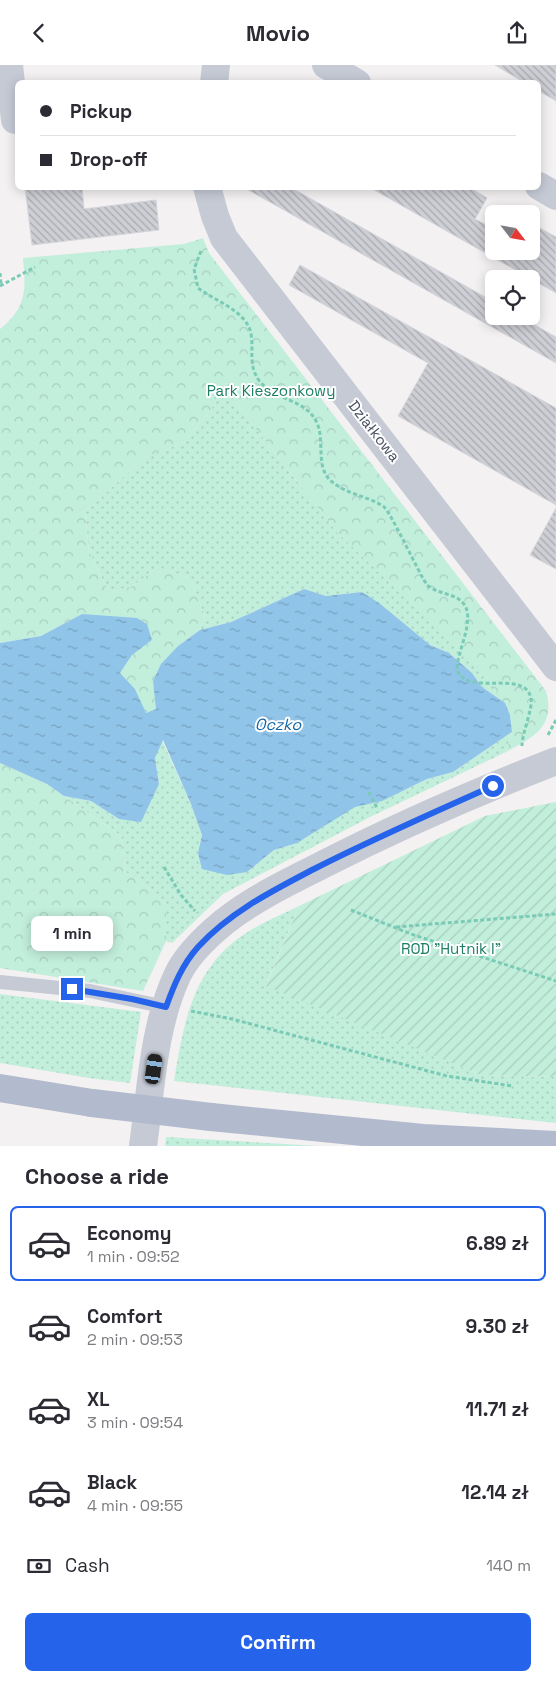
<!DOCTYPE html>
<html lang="en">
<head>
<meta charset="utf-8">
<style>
	:root { --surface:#fff; --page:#f2f2f3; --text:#2b2b33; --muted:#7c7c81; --line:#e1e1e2; --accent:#2563eb }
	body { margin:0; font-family:"Space Grotesk",sans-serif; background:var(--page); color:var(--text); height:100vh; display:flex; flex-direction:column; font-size:19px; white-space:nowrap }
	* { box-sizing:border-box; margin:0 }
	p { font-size:16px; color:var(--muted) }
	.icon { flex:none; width:28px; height:28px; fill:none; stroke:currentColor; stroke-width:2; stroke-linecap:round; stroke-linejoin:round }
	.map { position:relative; height:1081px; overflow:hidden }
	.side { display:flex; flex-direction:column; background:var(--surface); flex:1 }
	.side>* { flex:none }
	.guide { position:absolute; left:15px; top:15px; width:526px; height:110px; border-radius:8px; box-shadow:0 2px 12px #0003; display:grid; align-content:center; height:110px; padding:0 25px; background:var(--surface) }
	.needle { width:32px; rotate:121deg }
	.tools { position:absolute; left:485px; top:140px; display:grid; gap:10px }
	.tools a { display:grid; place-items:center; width:55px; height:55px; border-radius:8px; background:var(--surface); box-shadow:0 2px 12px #0003; font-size:25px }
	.end { position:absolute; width:22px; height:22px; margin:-11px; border:6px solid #2563eb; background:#fff; box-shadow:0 0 0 2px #fff }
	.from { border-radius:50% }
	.bubble { position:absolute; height:35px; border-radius:8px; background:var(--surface); box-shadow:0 2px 12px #0003; font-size:16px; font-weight:700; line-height:35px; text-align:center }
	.car { position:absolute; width:15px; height:30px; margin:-15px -8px; border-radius:6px; box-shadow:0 0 4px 1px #0007; background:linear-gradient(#222 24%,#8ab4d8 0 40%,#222 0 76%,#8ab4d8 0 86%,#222 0) }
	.guide b { display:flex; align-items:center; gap:18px; height:48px; font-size:19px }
	.guide b+b { border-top:1px solid var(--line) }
	.guide i { width:12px; height:12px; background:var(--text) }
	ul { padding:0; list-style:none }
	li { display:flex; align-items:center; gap:15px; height:75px; margin:0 10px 8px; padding:0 15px; border:2px solid transparent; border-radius:8px }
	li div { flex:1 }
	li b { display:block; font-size:19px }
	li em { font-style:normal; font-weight:700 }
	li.on { border-color:var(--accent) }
	li>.icon { width:45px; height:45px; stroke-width:1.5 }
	h2 { padding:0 25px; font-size:22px; line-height:60px }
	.pay { display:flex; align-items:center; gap:12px; height:55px; padding:0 25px; font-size:19px }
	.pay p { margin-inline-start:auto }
	.action { display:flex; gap:10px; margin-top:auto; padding:10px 25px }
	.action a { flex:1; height:58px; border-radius:8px; background:var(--accent); color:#fff; font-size:20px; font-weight:700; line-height:58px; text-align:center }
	header { display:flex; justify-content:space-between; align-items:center; height:65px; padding:0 25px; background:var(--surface); font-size:22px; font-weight:700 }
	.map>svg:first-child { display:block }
	.grass { fill:url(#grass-dots) }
	.forest { fill:url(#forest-crowns) }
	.garden { fill:url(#garden-furrows) }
	.water { fill:url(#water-ripples) }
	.building { fill:url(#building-back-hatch); stroke:#d5d5dc }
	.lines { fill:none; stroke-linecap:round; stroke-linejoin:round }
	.path { stroke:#7acbb5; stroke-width:3; stroke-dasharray:4 2.5; stroke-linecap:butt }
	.lane { stroke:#c5cad5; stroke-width:14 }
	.street { stroke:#c5cad5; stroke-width:28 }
	.primary { stroke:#b2bace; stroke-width:28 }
	.primary-bridge { stroke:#b2bace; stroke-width:28 }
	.route { stroke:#2563eb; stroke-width:6 }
	.labels { text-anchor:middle; stroke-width:4; stroke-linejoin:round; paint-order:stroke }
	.park-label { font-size:15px; fill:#1b7e62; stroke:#fff }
	.street-label { font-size:15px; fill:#494f5e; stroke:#fff }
	.water-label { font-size:16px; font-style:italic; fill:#1268a8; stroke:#fff }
</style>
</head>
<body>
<header><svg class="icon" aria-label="back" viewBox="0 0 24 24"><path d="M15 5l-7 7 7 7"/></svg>Movio<svg class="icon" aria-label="share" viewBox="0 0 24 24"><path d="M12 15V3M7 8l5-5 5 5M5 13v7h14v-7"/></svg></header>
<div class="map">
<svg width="556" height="1081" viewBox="0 0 556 1081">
	<defs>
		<pattern id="grass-dots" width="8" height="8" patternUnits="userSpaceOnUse" patternTransform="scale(1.25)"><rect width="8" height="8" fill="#c2eedc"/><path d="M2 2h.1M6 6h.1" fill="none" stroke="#a8cebf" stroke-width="1.8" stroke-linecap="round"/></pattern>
		<pattern id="forest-crowns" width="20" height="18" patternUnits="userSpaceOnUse" patternTransform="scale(1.25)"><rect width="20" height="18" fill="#c2eedc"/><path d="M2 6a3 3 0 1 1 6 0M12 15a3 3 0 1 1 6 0" fill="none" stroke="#a8cebf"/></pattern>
		<pattern id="garden-furrows" width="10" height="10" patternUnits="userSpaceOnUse" patternTransform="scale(1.25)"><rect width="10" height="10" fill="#c2eedc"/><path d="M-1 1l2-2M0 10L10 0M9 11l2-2" fill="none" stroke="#a8cebf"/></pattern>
		<pattern id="water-ripples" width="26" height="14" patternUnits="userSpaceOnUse" patternTransform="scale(1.25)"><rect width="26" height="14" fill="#90c4e9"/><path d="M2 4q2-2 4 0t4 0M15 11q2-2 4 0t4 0" fill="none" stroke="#78a2c0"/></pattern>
		<pattern id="building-back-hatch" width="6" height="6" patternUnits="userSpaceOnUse" patternTransform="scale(1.25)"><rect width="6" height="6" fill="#cecfd5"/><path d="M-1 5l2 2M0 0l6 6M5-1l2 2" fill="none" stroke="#a9aab0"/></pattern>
	</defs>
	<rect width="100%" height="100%" fill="#f3f1f1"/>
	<path class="grass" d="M 226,318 L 238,341 L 337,467 L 474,598 L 490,615 L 505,638 L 482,622 L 472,608 L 449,588 L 430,580 L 362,527 L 326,531 L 304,524 L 231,557 L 200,565 L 205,552 L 191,514 L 158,502 L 133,521 L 109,528 L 89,486 L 85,447 L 145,392 L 183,378 L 210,346 Z
		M 512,667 L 506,687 L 372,751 L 223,829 L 172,878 L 166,876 L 166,840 L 154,827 L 126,807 L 121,771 L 64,731 L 91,736 L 119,754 L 159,719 L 155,693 L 162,675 L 191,739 L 202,770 L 198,788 L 247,807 L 274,785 L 297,778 L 351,743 L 407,724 L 427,714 L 453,707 Z
		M 299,841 L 266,920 L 481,1010 L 556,1012 L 556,1058 L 174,1016 C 184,956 193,899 251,865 C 266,856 283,849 299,841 Z
		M 0,929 L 141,947 L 130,1018 L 89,1013 L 0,998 Z
		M 166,1072 L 320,1081 L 165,1081 Z"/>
	<path class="forest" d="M 203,173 L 209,188 L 546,626 C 556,662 533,672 506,687 L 512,667 L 510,650 L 490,615 L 337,467 L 238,341 L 226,318 L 210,346 L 183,378 L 145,392 L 85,447 L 89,486 L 109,528 L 133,521 L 158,502 L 191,514 L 205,552 L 200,565 L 178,581 L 153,616 L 157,644 L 145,648 L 135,624 L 120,608 L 132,590 L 152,575 L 82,549 L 41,571 L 0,578 L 0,264 C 27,242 26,225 23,193 L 184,179 Z
		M 0,698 L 47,719 L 121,771 L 126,807 L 154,827 L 166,840 L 166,876 L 143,926 L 0,903 Z"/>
	<path class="garden" d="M 556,737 L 556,1012 L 481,1010 L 266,921 L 299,841 L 485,751 Z"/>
	<path class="water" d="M 304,524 L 326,531 L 362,527 L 379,538 L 430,580 L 449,588 L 472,608 L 482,622 L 505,638 L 510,650 L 512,667 L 453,707 L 427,714 L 382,736 L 355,742 L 297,778 L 274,785 L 247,807 L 227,810 L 202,804 L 198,788 L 202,770 L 191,739 L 163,675 L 155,693 L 159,719 L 141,757 L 119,754 L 91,736 L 64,731 L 47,719 L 0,698 L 0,578 L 41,571 L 82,549 L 137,553 L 147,559 L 152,575 L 132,590 L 120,608 L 135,624 L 146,648 L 156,644 L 153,616 L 161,599 L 178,581 L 200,565 L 231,557 Z"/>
	<path class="building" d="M 495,0 L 556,0 L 556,36 L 539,26 L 539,18 L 525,18 Z
		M 25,122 L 82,122 L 84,144 L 156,135 L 159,165 L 32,180 Z
		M 243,122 L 290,122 L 494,237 L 494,251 L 519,251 L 556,272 L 556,298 Z
		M 369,122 L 469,122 L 487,133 L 475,154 L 494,164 L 494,186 L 531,186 L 531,158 L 556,172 L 556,228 Z
		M 300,200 L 556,343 L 556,440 L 398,351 L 428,298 L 289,220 Z
		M 556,443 L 556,504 L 530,490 Z"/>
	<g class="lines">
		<path class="path" d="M 201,186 L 194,204 L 198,223 C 215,236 247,246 251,269 C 254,285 248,298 258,314 C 273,336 306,333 317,358 C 325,375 315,402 331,416 C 346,429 367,431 383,441 C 390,445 418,507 427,520 C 439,530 455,528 463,538 C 478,554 452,596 458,607 C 471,631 524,604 531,633 C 533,644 522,668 522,681
			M 0,208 L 1,220
			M 0,221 L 35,202
			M 548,670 L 556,655
			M 369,727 L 377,743
			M 164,802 L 181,830 L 195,846
			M 351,845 L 411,869 L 556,916
			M 396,862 L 556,849
			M 191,946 L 232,954 L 447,1011 L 512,1021"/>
		<path class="lane" d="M 0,917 L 90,926 L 166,942"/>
		<path class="street" d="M 9,0 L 15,55
			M 326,0 L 357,18
			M 214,18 L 216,0
			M 539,121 L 556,131
			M 207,122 L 215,151 L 224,173 L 556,602
			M 143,1081 C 151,1025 153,963 177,911 C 186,891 207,871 224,857 C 253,834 288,817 322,800 C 398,761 476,727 556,696"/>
		<path class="primary" d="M 0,1023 L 92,1038
			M 211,1052 L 423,1073 L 556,1080"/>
		<path class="primary-bridge" d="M 92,1038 L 211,1052"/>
	</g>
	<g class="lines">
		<path class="route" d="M 72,924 L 132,934 L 166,942 C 174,920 182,900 198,882 C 230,847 272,826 314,804 C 373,774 432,748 493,721"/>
	</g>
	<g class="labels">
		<g class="park-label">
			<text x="271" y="331">Park Kieszonkowy</text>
			<text x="451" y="889">ROD "Hutnik I"</text>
		</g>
		<g class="street-label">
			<text transform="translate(374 366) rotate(52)" y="5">Działkowa</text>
		</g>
		<g class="water-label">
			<text x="278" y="665">Oczko</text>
		</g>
	</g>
</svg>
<div class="tools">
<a><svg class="needle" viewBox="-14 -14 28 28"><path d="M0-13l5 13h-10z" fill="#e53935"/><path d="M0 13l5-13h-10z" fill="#7c7c81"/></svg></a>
<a><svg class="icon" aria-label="locate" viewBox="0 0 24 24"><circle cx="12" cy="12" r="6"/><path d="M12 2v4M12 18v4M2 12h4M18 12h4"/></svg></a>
</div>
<i class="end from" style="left:493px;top:721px"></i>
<i class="end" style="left:72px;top:924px"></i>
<div class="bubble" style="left:31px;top:851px;width:82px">1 min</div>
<i class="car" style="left:154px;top:1004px;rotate:8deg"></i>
<div class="guide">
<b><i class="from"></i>Pickup</b>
<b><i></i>Drop-off</b>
</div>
</div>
<section class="side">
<h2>Choose a ride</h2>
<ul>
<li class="on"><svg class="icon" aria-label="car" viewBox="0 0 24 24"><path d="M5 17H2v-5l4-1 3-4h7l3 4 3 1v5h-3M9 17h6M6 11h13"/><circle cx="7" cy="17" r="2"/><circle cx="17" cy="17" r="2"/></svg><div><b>Economy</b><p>1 min · 09:52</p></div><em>6.89 zł</em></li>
<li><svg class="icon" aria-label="car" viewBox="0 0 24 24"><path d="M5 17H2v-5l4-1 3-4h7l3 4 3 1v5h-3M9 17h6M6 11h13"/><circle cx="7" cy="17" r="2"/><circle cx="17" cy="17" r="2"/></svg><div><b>Comfort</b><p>2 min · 09:53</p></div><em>9.30 zł</em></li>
<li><svg class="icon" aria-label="car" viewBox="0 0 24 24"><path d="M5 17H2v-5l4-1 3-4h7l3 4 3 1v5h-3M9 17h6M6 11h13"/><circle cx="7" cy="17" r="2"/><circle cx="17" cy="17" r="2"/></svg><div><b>XL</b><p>3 min · 09:54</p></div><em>11.71 zł</em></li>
<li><svg class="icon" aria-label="car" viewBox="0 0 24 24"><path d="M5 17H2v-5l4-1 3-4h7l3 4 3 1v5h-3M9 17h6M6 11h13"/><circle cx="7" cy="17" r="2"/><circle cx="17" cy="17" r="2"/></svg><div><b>Black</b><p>4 min · 09:55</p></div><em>12.14 zł</em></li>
</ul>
<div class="pay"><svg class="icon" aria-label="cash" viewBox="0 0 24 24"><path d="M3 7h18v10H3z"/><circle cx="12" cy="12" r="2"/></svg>Cash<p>140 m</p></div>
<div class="action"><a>Confirm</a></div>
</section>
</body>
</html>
